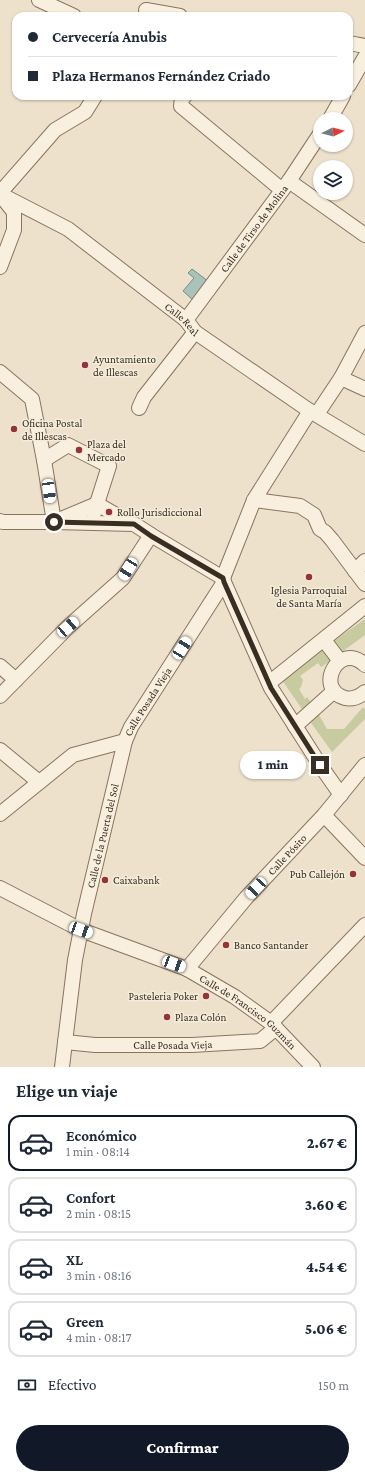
<!DOCTYPE html>
<html lang="es">
<head>
<meta charset="utf-8">
<style>
	:root { --surface:#fff; --page:#f2f2f3; --text:#1f2937; --muted:#747a83; --line:#e0e1e3; --accent:#111827 }
	body { margin:0; font-family:"Crimson Pro",serif; background:var(--page); color:var(--text); height:100vh; display:flex; flex-direction:column; font-size:15px; white-space:nowrap }
	* { box-sizing:border-box; margin:0 }
	p { font-size:13px; color:var(--muted) }
	.icon { flex:none; width:22px; height:22px; fill:none; stroke:currentColor; stroke-width:2; stroke-linecap:round; stroke-linejoin:round }
	.map { position:relative; height:1067px; overflow:hidden }
	.sheet { display:flex; flex-direction:column; background:var(--surface); flex:1 }
	.sheet>* { flex:none }
	.hud { position:absolute; left:12px; top:12px; width:341px; height:88px; border-radius:12px; box-shadow:0 1px 3px #0004; display:grid; align-content:center; height:88px; padding:0 16px; background:var(--surface) }
	.needle { width:26px; rotate:84deg }
	.buttons { position:absolute; left:313px; top:112px; display:grid; gap:8px }
	.buttons a { display:grid; place-items:center; width:40px; height:40px; border-radius:50%; background:var(--surface); box-shadow:0 1px 3px #0004; font-size:20px }
	.end { position:absolute; width:18px; height:18px; margin:-9px; border:5px solid #3a2d22; background:#fff; box-shadow:0 0 0 2px #fff }
	.from { border-radius:50% }
	.bubble { position:absolute; height:28px; border-radius:14px; background:var(--surface); box-shadow:0 1px 3px #0004; font-size:13px; font-weight:800; line-height:28px; text-align:center }
	.car { position:absolute; width:12px; height:24px; margin:-12px -6px; border-radius:5px; box-shadow:0 0 3px 1px #0007; background:linear-gradient(#fff 24%,#345 0 40%,#fff 0 76%,#345 0 86%,#fff 0) }
	.hud b { display:flex; align-items:center; gap:14px; height:38px; font-size:15px }
	.hud b+b { border-top:1px solid var(--line) }
	.hud i { width:10px; height:10px; background:var(--text) }
	ul { padding:0; list-style:none }
	li { display:flex; align-items:center; gap:12px; height:56px; margin:0 8px 6px; padding:0 8px; border:2px solid var(--line); border-radius:12px }
	li div { flex:1 }
	li b { display:block; font-size:15px }
	li em { font-style:normal; font-weight:800 }
	li.selected { border-color:var(--accent) }
	li>.icon { width:36px; height:36px; stroke-width:1.5 }
	h2 { padding:0 16px; font-size:18px; line-height:48px }
	.pay { display:flex; align-items:center; gap:10px; height:44px; padding:0 16px; font-size:15px }
	.pay p { margin-inline-start:auto }
	.button { display:flex; gap:8px; margin-top:auto; padding:8px 16px }
	.button a { flex:1; height:46px; border-radius:24px; background:var(--accent); color:#fff; font-size:16px; font-weight:800; line-height:46px; text-align:center }
	.map>svg:first-child { display:block }
	.green { fill:#c8cb9f }
	.water { fill:#abc2ba; stroke:#729087 }
	.lines { fill:none; stroke-linecap:round; stroke-linejoin:round }
	.street-casing { stroke:#897460; stroke-width:16 }
	.street { stroke:#f8efde; stroke-width:14 }
	.route { stroke:#3a2d22; stroke-width:5 }
	.poi-dot { fill:#953339; stroke:#f4ecda; stroke-width:1.5 }
	.labels { text-anchor:middle; stroke-width:3; stroke-linejoin:round; paint-order:stroke }
	.street-label { font-size:11px; fill:#3a2d22; stroke:#f4ecda }
	.poi-label { font-size:11px; fill:#3a2d22; stroke:#f4ecda; text-anchor:start }
</style>
</head>
<body>
<div class="map">
<svg width="365" height="1067" viewBox="0 0 365 1067">
	<rect width="100%" height="100%" fill="#ede1cb"/>
	<path class="green" d="M 365,619 L 365,635 L 339,654 L 331,643 Z
		M 324,649 L 332,660 L 321,667 L 318,663 L 300,676 L 303,680 L 301,687 L 299,689 L 305,699 L 307,697 L 313,705 L 304,712 L 282,680 Z
		M 363,707 L 365,710 L 365,719 L 332,752 L 309,720 L 318,713 L 327,729 L 344,729 Z"/>
	<path class="water" d="M 192,269 L 208,281 L 194,301 L 183,291 L 194,278 L 188,273 Z"/>
	<g class="lines">
		<g class="street-casing">
			<g id="street">
				<path d="M 39,0 L 74,16"/>
				<path d="M 146,10 L 180,16"/>
				<path d="M 349,43 L 365,46"/>
				<path d="M 349,85 L 365,57"/>
				<path d="M 185,96 L 182,98 L 181,106 L 282,190"/>
				<path d="M 330,119 L 343,96"/>
				<path d="M 289,181 L 365,235"/>
				<path d="M 0,193 L 55,130 L 85,112 L 95,96"/>
				<path id="s1" d="M 0,194 L 68,229 L 186,320 L 195,332 L 310,411 L 365,444"/>
				<path d="M 0,267 L 14,230 L 14,212 L 3,198"/>
				<path id="s2" d="M 186,320 L 289,181 L 320,134"/>
				<path d="M 0,372 L 32,399 L 44,460 L 54,522 L 134,524 L 151,535 L 223,578"/>
				<path d="M 341,378 L 365,389"/>
				<path d="M 139,408 L 144,397 L 195,332"/>
				<path d="M 317,414 L 341,378 L 365,333"/>
				<path d="M 44,460 L 68,445 L 109,466 L 94,513"/>
				<path d="M 254,500 L 300,506 L 314,515 L 320,529 L 325,532 L 332,540 L 365,584"/>
				<path d="M 0,521 L 3,522 L 54,522 L 97,504 L 130,523"/>
				<path d="M 355,571 L 365,561"/>
				<path d="M 223,578 L 224,582 L 271,688 L 320,765 L 341,795"/>
				<path d="M 223,578 L 254,500 L 310,411"/>
				<path d="M 324,640 L 340,661"/>
				<path d="M 365,665 C 338,640 314,690 345,698 C 353,700 359,697 365,692"/>
				<path d="M 0,666 L 16,680"/>
				<path d="M 269,683 L 365,606"/>
				<path d="M 0,696 L 68,627 L 123,578 L 151,535"/>
				<path d="M 295,726 L 334,691"/>
				<path d="M 0,750 L 39,782"/>
				<path d="M 0,814 L 73,755 L 125,741"/>
				<path d="M 324,815 L 365,858"/>
				<path id="s3" d="M 0,888 L 81,930 L 187,969 L 235,997 L 271,1023 L 313,1067"/>
				<path id="s4" d="M 187,969 L 246,898 L 324,815 L 365,765"/>
				<path d="M 271,1023 L 365,925"/>
				<path id="s5" d="M 65,1042 L 95,1045 L 192,1045 L 260,1041 L 276,1028"/>
				<path id="s6" d="M 62,1067 L 75,960 L 84,914 L 125,741 L 131,727 L 224,582"/>
			</g>
		</g>
		<use href="#street" class="street"/>
	</g>
	<g class="lines">
		<path class="route" d="M 54,522 L 134,524 L 151,536 L 223,578 L 224,582 L 271,688 L 320,765"/>
	</g>
	<g class="poi-dot">
		<circle cx="85" cy="365" r="4"/>
		<circle cx="14" cy="429" r="4"/>
		<circle cx="79" cy="450" r="4"/>
		<circle cx="109" cy="512" r="4"/>
		<circle cx="309" cy="577" r="4"/>
		<circle cx="353" cy="874" r="4"/>
		<circle cx="105" cy="880" r="4"/>
		<circle cx="226" cy="945" r="4"/>
		<circle cx="206" cy="996" r="4"/>
		<circle cx="167" cy="1017" r="4"/>
	</g>
	<g class="labels">
		<g class="street-label">
			<text dy="4" stroke="none"><textPath href="#s2" startOffset="114">Calle de Tirso de Molina</textPath></text>
			<text dy="4" stroke="none"><textPath href="#s1" startOffset="222">Calle Real</textPath></text>
			<text dy="4" stroke="none"><textPath href="#s6" startOffset="378">Calle Posada Vieja</textPath></text>
			<text dy="4" stroke="none"><textPath href="#s6" startOffset="235">Calle de la Puerta del Sol</textPath></text>
			<text dy="4" stroke="none"><textPath href="#s4" startOffset="152">Calle Pósito</textPath></text>
			<text dy="4" stroke="none"><textPath href="#s3" startOffset="279">Calle de Francisco Guzmán</textPath></text>
			<text dy="4" stroke="none"><textPath href="#s5" startOffset="108">Calle Posada Vieja</textPath></text>
		</g>
		<g class="poi-label">
			<text x="93" y="363">Ayuntamiento<tspan x="93" dy="13">de Illescas</tspan></text>
			<text x="22" y="427">Oficina Postal<tspan x="22" dy="13">de Illescas</tspan></text>
			<text x="87" y="448">Plaza del<tspan x="87" dy="13">Mercado</tspan></text>
			<text x="117" y="516">Rollo Jurisdiccional</text>
			<text x="309" y="594" text-anchor="middle">Iglesia Parroquial<tspan x="309" dy="13">de Santa María</tspan></text>
			<text x="345" y="878" text-anchor="end">Pub Callejón</text>
			<text x="113" y="884">Caixabank</text>
			<text x="234" y="949">Banco Santander</text>
			<text x="198" y="1000" text-anchor="end">Pasteleria Poker</text>
			<text x="175" y="1021">Plaza Colón</text>
		</g>
	</g>
</svg>
<div class="buttons">
<a><svg class="needle" viewBox="-14 -14 28 28"><path d="M0-13l5 13h-10z" fill="#e53935"/><path d="M0 13l5-13h-10z" fill="#747a83"/></svg></a>
<a><svg class="icon" aria-label="layers" viewBox="0 0 24 24"><path d="M12 4l9 5-9 5-9-5zM3 14l9 5 9-5"/></svg></a>
</div>
<i class="end from" style="left:54px;top:522px"></i>
<i class="end" style="left:320px;top:765px"></i>
<div class="bubble" style="left:240px;top:751px;width:66px">1 min</div>
<i class="car" style="left:49px;top:491px;rotate:172deg"></i>
<i class="car" style="left:128px;top:569px;rotate:212deg"></i>
<i class="car" style="left:68px;top:627px;rotate:49deg"></i>
<i class="car" style="left:182px;top:648px;rotate:32deg"></i>
<i class="car" style="left:256px;top:888px;rotate:223deg"></i>
<i class="car" style="left:81px;top:930px;rotate:110deg"></i>
<i class="car" style="left:174px;top:964px;rotate:110deg"></i>
<div class="hud">
<b><i class="from"></i>Cervecería Anubis</b>
<b><i></i>Plaza Hermanos Fernández Criado</b>
</div>
</div>
<section class="sheet">
<h2>Elige un viaje</h2>
<ul>
<li class="selected"><svg class="icon" aria-label="car" viewBox="0 0 24 24"><path d="M5 17H2v-5l4-1 3-4h7l3 4 3 1v5h-3M9 17h6M6 11h13"/><circle cx="7" cy="17" r="2"/><circle cx="17" cy="17" r="2"/></svg><div><b>Económico</b><p>1 min · 08:14</p></div><em>2.67 €</em></li>
<li><svg class="icon" aria-label="car" viewBox="0 0 24 24"><path d="M5 17H2v-5l4-1 3-4h7l3 4 3 1v5h-3M9 17h6M6 11h13"/><circle cx="7" cy="17" r="2"/><circle cx="17" cy="17" r="2"/></svg><div><b>Confort</b><p>2 min · 08:15</p></div><em>3.60 €</em></li>
<li><svg class="icon" aria-label="car" viewBox="0 0 24 24"><path d="M5 17H2v-5l4-1 3-4h7l3 4 3 1v5h-3M9 17h6M6 11h13"/><circle cx="7" cy="17" r="2"/><circle cx="17" cy="17" r="2"/></svg><div><b>XL</b><p>3 min · 08:16</p></div><em>4.54 €</em></li>
<li><svg class="icon" aria-label="car" viewBox="0 0 24 24"><path d="M5 17H2v-5l4-1 3-4h7l3 4 3 1v5h-3M9 17h6M6 11h13"/><circle cx="7" cy="17" r="2"/><circle cx="17" cy="17" r="2"/></svg><div><b>Green</b><p>4 min · 08:17</p></div><em>5.06 €</em></li>
</ul>
<div class="pay"><svg class="icon" aria-label="cash" viewBox="0 0 24 24"><path d="M3 7h18v10H3z"/><circle cx="12" cy="12" r="2"/></svg>Efectivo<p>150 m</p></div>
<div class="button"><a>Confirmar</a></div>
</section>
</body>
</html>
